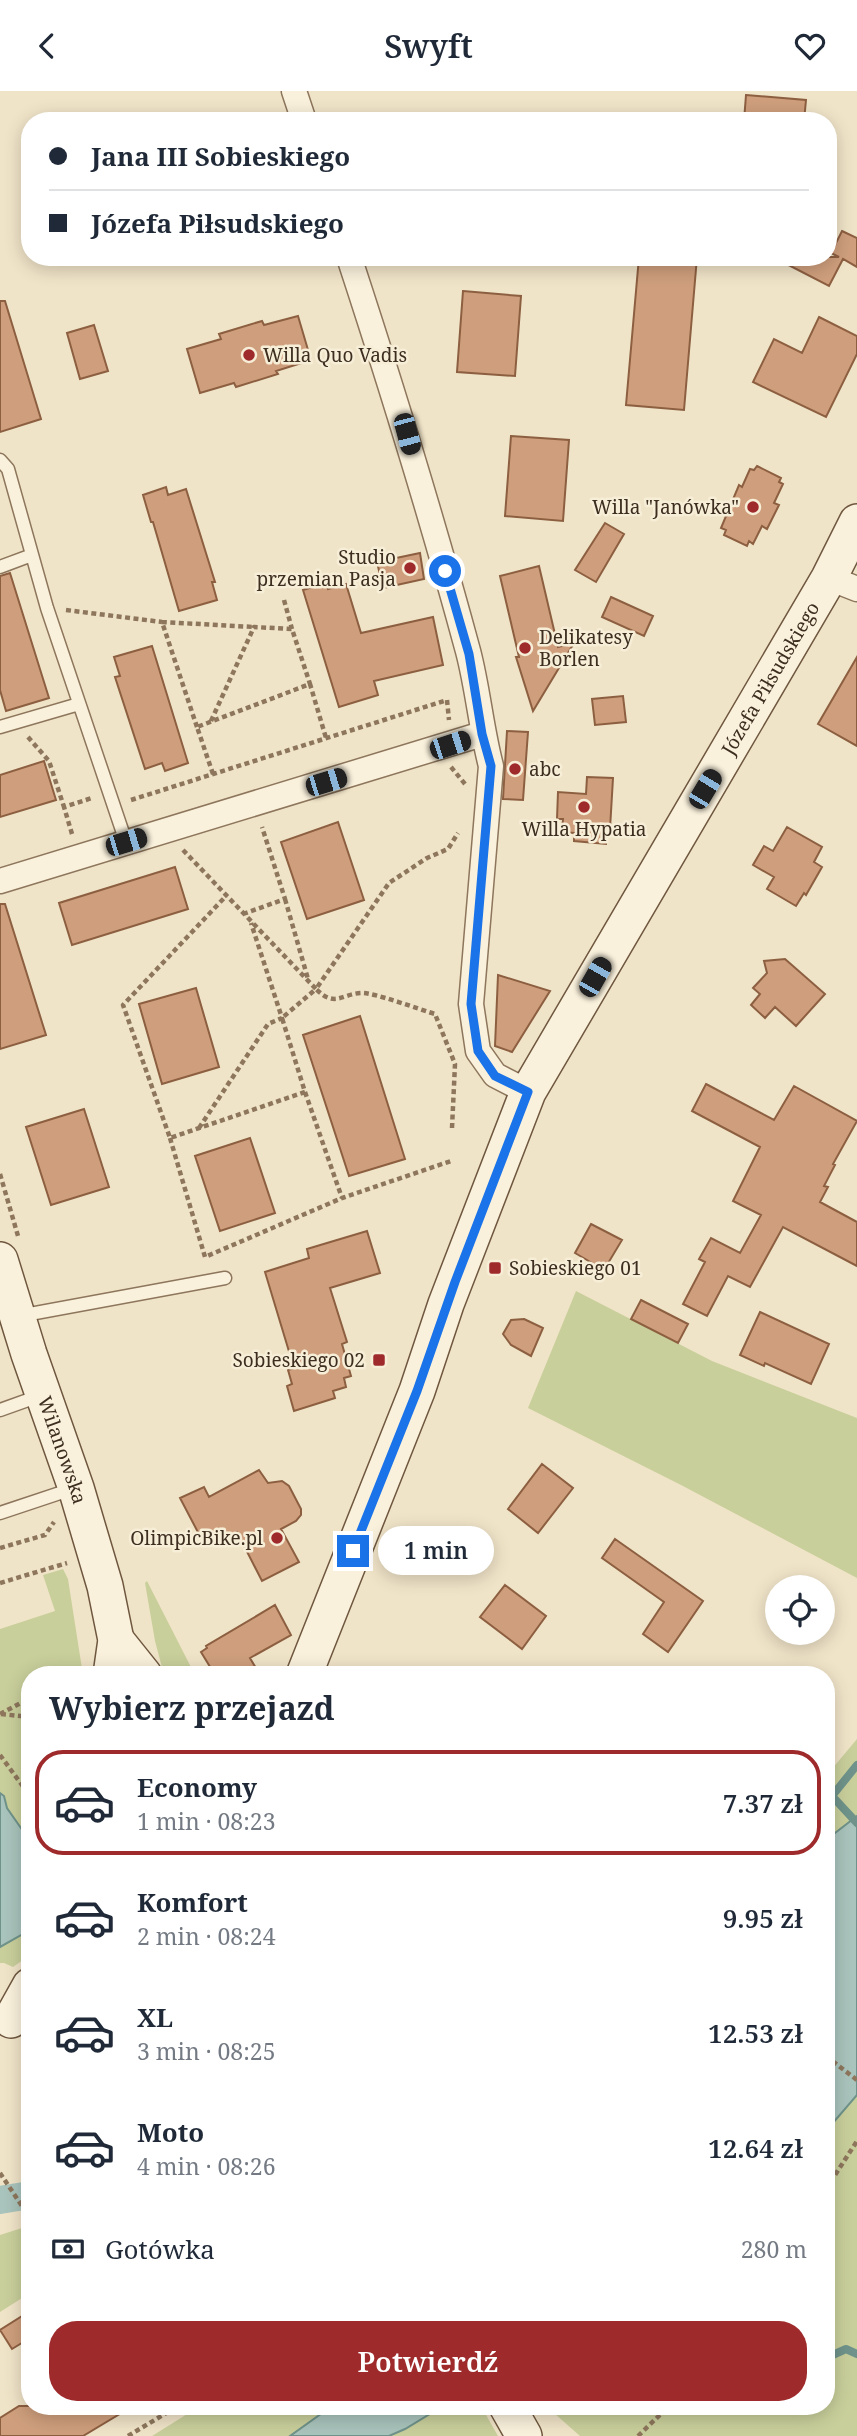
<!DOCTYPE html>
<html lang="pl">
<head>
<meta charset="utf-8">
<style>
	:root { --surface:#fff; --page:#f6f6f7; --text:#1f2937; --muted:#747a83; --line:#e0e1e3; --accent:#9e2a2b }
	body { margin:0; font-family:"Noto Serif",serif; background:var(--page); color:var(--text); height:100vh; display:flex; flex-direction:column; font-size:26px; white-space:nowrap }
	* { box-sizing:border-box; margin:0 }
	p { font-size:23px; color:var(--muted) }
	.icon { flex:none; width:38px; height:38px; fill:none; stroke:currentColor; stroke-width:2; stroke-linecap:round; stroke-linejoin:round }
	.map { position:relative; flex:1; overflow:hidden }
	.side { position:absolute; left:21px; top:1575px; width:814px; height:749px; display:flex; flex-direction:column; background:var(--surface); border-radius:28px; box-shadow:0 4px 18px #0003 }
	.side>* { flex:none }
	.guide { position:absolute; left:21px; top:21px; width:816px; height:154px; border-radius:28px; box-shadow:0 4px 18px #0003; display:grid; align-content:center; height:154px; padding:0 28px; background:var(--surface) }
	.fabs { position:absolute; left:765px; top:1484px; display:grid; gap:14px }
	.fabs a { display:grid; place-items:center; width:70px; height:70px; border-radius:50%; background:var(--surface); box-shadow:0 4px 18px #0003; font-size:35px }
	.end { position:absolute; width:32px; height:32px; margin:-16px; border:9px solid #1a73e8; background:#fff; box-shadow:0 0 0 4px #fff }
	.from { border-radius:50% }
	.bubble { position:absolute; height:49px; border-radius:24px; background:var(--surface); box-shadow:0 4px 18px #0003; font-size:23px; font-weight:600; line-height:49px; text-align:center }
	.car { position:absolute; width:21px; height:42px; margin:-21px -10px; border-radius:9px; box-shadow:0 0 5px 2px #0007; background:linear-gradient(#222 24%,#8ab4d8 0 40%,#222 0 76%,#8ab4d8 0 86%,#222 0) }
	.guide b { display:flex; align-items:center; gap:24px; height:66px; font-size:26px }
	.guide b+b { border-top:2px solid var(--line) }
	.guide i { width:18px; height:18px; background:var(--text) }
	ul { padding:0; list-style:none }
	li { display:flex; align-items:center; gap:21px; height:105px; margin:0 14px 10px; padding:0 14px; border:4px solid transparent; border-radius:28px }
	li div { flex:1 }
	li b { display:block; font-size:26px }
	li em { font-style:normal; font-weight:600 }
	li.selected { border-color:var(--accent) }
	li>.icon { width:63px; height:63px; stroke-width:1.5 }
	h2 { padding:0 28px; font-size:32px; line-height:84px }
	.pay { display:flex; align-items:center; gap:18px; height:77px; padding:0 28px; font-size:26px }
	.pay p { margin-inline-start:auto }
	.primary-button { display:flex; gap:14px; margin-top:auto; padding:14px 28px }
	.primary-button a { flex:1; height:80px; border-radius:28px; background:var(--accent); color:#fff; font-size:28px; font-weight:600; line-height:80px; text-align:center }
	header { display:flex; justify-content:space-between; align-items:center; height:91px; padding:0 28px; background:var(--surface); font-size:32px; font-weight:600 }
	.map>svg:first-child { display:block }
	.green { fill:#c9cf9b }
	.water { fill:#a9c4bc; stroke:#6f938a; stroke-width:2 }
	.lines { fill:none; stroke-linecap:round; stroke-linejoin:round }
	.stream { stroke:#6f938a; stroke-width:8 }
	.canal { stroke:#a9c4bc; stroke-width:28 }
	.building { fill:#cf9f7d; stroke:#8d5f41; stroke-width:2 }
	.lane-casing { stroke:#8d765c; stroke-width:15 }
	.street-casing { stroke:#8d765c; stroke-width:27 }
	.secondary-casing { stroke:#6f573f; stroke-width:38 }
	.path { stroke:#8d765c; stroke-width:4.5; stroke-dasharray:5 3.5; stroke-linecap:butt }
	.lane { stroke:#faf1dc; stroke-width:12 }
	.street { stroke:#faf1dc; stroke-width:24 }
	.secondary { stroke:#faf1dc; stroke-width:35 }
	.route { stroke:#1a73e8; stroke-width:9 }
	.poi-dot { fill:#9e2a2b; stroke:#f7eed8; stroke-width:2.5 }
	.labels { text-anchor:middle; stroke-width:5; stroke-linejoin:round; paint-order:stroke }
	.poi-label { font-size:19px; fill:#3d2e20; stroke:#f7eed8; text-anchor:start }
	.street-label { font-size:19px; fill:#3d2e20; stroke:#f7eed8 }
</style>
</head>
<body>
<header><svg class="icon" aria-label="back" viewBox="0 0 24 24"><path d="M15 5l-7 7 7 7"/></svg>Swyft<svg class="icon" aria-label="heart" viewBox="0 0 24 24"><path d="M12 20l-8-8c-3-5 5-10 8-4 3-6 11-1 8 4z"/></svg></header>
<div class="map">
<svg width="857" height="2345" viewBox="0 0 857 2345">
	<rect width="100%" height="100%" fill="#f0e4c8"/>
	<path class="green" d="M 576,1200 L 712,1270 L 857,1327 L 857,1487 L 681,1394 L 528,1317 Z
		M 63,1478 L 68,1488 L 83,1584 L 30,1584 L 30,1864 L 13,1876 L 4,1872 L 0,1872 L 0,1538 L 55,1520 L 43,1484 Z
		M 147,1490 L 195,1584 L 164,1584 L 155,1550 L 145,1492 Z
		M 857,1648 L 857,2345 L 580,2345 L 546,2315 L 826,2315 L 826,1685 Z
		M 22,2137 L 30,2149 L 30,2202 L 0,2221 L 0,2144 Z
		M 200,2315 L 481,2315 L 498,2345 L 152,2345 Z"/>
	<path class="water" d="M 0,1702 L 4,1705 L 7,1717 L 30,1750 L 30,1839 L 0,1856 Z
		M 857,1725 L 857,2004 L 826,2040 L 826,1749 Z
		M 332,2315 L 443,2315 L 405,2338 L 389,2345 L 290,2345 Z"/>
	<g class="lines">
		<path class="stream" d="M 857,1674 L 832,1705 L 857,1732
			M 826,2267 L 846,2258 L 857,2263"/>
		<path class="canal" d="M 0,2109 L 30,2104"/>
	</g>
	<path class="building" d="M 746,4 L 806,9 L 804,30 L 744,30 Z
		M 842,140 L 857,147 L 857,176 L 843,168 L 829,195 L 773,166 L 839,166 L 831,162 Z
		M 639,166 L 697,166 L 684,319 L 626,314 Z
		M 463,200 L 521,205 L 515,285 L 457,281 Z
		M 0,210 L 5,210 L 41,328 L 0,341 Z
		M 298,225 L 311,269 L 276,280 L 278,283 L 236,296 L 234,292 L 200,302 L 187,258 L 221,248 L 219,243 L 262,230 L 264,234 Z
		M 819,226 L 857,245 L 857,263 L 826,326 L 753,291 L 774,248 L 802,262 Z
		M 94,234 L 108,280 L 80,288 L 67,242 Z
		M 511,345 L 569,349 L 563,430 L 505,425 Z
		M 757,375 L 781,387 L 779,391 L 783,393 L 774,412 L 779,414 L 767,438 L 762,435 L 753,453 L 749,450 L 747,455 L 724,444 L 726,439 L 721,437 L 739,394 L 742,396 L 750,378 L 754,379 Z
		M 166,396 L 168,404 L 186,398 L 215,491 L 212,491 L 217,509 L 179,520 L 153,431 L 151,431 L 143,404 Z
		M 605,432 L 624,443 L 596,491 L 575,479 Z
		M 420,462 L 424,488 L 383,497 L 377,471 Z
		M 539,475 L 558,556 L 574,552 L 533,620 L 516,566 L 519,566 L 500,485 Z
		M 10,482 L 49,607 L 6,620 L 0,599 L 0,485 Z
		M 326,492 L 328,498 L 346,493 L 361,542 L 433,526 L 443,574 L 374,590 L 378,604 L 339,616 L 303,499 Z
		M 611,506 L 653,525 L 644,545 L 602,526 Z
		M 152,555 L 188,672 L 165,680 L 162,672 L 145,678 L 115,586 L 120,585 L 114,566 Z
		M 857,566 L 857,655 L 818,633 Z
		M 623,605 L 626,631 L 595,634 L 592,608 Z
		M 507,640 L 528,641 L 523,709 L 503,708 Z
		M 44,670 L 56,709 L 0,726 L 0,684 Z
		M 587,686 L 613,687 L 610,738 L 607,738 L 606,753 L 574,750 L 574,742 L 562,741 L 563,728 L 557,728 L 558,701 L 586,703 Z
		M 338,731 L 364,809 L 307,828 L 281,751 Z
		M 787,736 L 822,756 L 814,771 L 822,776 L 806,804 L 804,802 L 796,815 L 767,798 L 774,786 L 753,774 L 764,755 L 773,760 Z
		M 175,776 L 188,818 L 72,854 L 59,812 Z
		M 0,813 L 5,813 L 46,944 L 0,958 Z
		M 785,868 L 825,903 L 796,935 L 775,916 L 765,927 L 751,914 L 760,903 L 753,897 L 767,882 L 764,870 Z
		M 498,884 L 550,900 L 512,961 L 495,955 Z
		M 196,897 L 219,976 L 162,993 L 139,913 Z
		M 360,925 L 405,1068 L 349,1085 L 303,944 Z
		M 706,993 L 774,1029 L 794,995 L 857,1030 L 833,1073 L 835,1074 L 824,1095 L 828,1096 L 820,1111 L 857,1131 L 857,1175 L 783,1136 L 750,1196 L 728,1185 L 707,1225 L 683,1213 L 705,1171 L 699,1168 L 711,1147 L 740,1162 L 761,1124 L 733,1110 L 760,1056 L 692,1020 Z
		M 84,1018 L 109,1096 L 51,1114 L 26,1036 Z
		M 250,1047 L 275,1122 L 220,1140 L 195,1065 Z
		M 591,1133 L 622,1149 L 604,1179 L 575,1162 Z
		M 367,1140 L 380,1182 L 330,1197 L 347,1251 L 342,1253 L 351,1285 L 344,1287 L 346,1296 L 333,1300 L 335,1307 L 294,1320 L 287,1295 L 292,1293 L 288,1279 L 294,1277 L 265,1181 L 309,1167 L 307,1158 Z
		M 641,1209 L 688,1233 L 678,1252 L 631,1228 Z
		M 760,1221 L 829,1253 L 811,1293 L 765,1272 L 764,1275 L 740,1264 Z
		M 524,1228 L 543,1237 L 531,1265 L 511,1254 L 503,1243 L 511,1229 Z
		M 542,1373 L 573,1397 L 538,1442 L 508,1418 Z
		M 259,1379 L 268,1392 L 282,1390 L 289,1395 L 301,1418 L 301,1424 L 296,1430 L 281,1438 L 299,1471 L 262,1490 L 237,1441 L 211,1454 L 206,1445 L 201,1447 L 180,1407 L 204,1396 L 209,1406 Z
		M 615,1448 L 703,1510 L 668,1561 L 643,1543 L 664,1511 L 602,1467 Z
		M 505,1494 L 546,1525 L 522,1558 L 480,1526 Z
		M 275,1514 L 291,1544 L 250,1567 L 260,1584 L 215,1584 L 201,1561 L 207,1557 L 206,1555 Z
		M 30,2220 L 30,2247 L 12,2258 L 0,2239 Z
		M 19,2315 L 133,2315 L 83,2345 L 0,2345 L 0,2327 Z"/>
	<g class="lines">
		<g class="lane-casing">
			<path id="lane" d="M 0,369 L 8,378 L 47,517 L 126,751
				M 0,476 L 32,464
				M 0,636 L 79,613
				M 19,1225 L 225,1187
				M 0,1319 L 42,1304
				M 0,1422 L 75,1397"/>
		</g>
		<g class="street-casing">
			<path id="street" d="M 294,0 L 304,30
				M 349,166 C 392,297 432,427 468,560 C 478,598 481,637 491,675 L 471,913 L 478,960 L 495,984 L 528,1001
				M 829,487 L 857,498
				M 0,790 L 482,643"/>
		</g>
		<g class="secondary-casing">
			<g id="secondary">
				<path id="s1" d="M 0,1169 L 29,1263 L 76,1397 L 105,1495 L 116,1549 L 111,1584"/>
				<path d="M 116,1549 L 144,1584"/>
				<path id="s2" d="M 304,1584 L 417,1300 L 446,1213 L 528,1001 L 829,487 L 857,431"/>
				<path d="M 11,1929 L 30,1895"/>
				<path d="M 507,2315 L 524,2345"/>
			</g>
		</g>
		<path class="path" d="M 284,509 L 292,538
			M 66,519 L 162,531
			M 211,630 L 254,536 L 292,538 L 310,593
			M 197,636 L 162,531 L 254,536
			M 28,646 L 49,670 L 64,716
			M 451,676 L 465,693
			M 213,683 L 197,636 L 310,593 L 326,647
			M 131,709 L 447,609 L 449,629
			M 72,743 L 64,716 L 92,707
			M 183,759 L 316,898 L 282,927 L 305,1001 L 170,1047 L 123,914 L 226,805
			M 285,808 L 308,888
			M 243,823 L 285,808 L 262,736
			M 305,1001 L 342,1107
			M 199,1037 L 268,933 L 282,927 L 251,832
			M 452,1037 L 455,973 L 435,923 C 421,919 373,901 361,902 C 341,903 335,917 316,898 L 389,792 L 427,767 L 448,758 L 458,742
			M 170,1047 L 205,1166 L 342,1107 L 451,1070
			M 0,1083 L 18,1145
			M 0,1457 L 45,1444 L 54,1431
			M 0,1492 L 67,1472
			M 0,1623 L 30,1607
			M 1,1623 L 30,1626
			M 0,1664 L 30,1705
			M 826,1965 L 857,1989
			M 0,2082 L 30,2127
			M 826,2098 L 857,2050
			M 25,2288 L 30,2285
			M 128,2345 L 178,2315
			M 638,2345 L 669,2315"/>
		<use href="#lane" class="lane"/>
		<use href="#street" class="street"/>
		<use href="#secondary" class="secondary"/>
	</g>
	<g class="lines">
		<path class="route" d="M 353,1460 L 417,1300 L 455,1191 L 528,1001 L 495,985 L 478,960 L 471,913 L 491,675 L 482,643 L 469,563 L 445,480"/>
	</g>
	<g class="poi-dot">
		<circle cx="249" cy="264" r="7"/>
		<circle cx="753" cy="416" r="7"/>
		<circle cx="410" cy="477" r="7"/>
		<circle cx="525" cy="557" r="7"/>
		<circle cx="515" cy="678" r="7"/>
		<circle cx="584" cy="716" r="7"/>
		<rect x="488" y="1170" width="14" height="14" rx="3.5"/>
		<rect x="372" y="1262" width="14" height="14" rx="3.5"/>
		<circle cx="277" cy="1447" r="7"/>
	</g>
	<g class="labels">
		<g class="poi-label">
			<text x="263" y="271">Willa Quo Vadis</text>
			<text x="739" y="423" text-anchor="end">Willa "Janówka"</text>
			<text x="396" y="473" text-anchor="end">Studio<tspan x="396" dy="22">przemian Pasja</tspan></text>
			<text x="539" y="553">Delikatesy<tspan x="539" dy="22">Borlen</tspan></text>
			<text x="529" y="685">abc</text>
			<text x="584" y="745" text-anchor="middle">Willa Hypatia</text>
			<text x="509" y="1184">Sobieskiego 01</text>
			<text x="365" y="1276" text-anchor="end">Sobieskiego 02</text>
			<text x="263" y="1454" text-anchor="end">OlimpicBike.pl</text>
		</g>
		<g class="street-label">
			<text dy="7" stroke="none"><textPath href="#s2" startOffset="1104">Józefa Piłsudskiego</textPath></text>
			<text dy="7" stroke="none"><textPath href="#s1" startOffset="200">Wilanowska</textPath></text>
		</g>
	</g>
</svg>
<div class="fabs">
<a><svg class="icon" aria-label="locate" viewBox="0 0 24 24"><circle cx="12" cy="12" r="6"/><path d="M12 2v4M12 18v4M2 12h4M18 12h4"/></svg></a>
</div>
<i class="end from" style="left:445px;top:480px"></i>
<i class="end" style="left:353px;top:1460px"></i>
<div class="bubble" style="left:378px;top:1435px;width:116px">1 min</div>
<i class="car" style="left:407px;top:343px;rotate:165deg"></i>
<i class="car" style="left:450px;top:654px;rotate:72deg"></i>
<i class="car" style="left:326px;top:691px;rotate:73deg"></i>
<i class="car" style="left:705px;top:698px;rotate:31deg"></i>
<i class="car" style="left:126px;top:751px;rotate:73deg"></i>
<i class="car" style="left:595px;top:886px;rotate:30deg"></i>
<div class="guide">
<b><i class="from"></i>Jana III Sobieskiego</b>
<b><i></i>Józefa Piłsudskiego</b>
</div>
<section class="side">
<h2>Wybierz przejazd</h2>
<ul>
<li class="selected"><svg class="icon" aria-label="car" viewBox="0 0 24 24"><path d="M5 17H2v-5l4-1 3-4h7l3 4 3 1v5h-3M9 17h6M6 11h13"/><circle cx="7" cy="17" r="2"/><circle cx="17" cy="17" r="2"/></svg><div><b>Economy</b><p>1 min · 08:23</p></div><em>7.37 zł</em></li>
<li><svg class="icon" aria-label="car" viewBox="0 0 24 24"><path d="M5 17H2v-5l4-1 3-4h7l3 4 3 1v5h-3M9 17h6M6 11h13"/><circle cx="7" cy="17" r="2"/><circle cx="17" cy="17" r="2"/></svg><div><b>Komfort</b><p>2 min · 08:24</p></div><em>9.95 zł</em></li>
<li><svg class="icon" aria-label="car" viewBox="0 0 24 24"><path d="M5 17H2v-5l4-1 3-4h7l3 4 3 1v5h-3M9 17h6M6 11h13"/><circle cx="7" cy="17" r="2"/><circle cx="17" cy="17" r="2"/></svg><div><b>XL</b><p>3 min · 08:25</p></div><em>12.53 zł</em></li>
<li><svg class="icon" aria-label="car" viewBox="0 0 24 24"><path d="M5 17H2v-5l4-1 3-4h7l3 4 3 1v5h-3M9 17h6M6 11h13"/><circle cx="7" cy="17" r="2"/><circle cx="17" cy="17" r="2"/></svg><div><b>Moto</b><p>4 min · 08:26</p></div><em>12.64 zł</em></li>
</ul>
<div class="pay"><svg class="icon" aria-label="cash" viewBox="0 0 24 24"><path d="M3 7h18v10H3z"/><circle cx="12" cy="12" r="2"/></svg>Gotówka<p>280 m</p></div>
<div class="primary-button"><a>Potwierdź</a></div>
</section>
</div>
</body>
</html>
